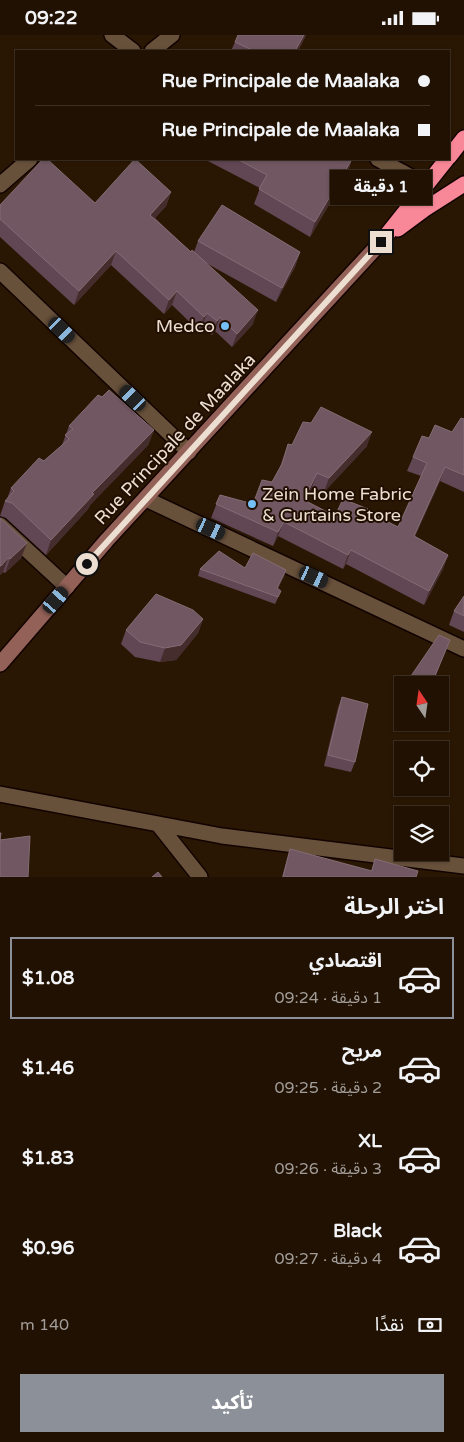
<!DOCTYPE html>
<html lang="ar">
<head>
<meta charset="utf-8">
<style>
	:root { --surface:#201102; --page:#2d1f11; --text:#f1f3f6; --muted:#a29d99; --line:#3d3124; --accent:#8c9099 }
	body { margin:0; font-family:"Varela Round","Noto Sans Arabic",sans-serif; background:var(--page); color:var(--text); direction:rtl; height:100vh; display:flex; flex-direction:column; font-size:19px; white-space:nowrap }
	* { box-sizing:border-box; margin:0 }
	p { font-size:16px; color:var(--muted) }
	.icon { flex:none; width:28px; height:28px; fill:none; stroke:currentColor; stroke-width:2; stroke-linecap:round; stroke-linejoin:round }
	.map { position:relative; height:842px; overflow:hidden; direction:ltr }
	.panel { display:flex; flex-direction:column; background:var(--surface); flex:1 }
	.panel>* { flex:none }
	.top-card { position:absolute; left:15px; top:15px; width:435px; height:110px; border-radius:0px; box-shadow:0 1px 4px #0004,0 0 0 1px var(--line); direction:rtl; display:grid; align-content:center; height:110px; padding:0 20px; background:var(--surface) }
	.needle { width:32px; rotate:347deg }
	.fabs { position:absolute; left:394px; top:641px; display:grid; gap:10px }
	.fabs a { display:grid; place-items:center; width:55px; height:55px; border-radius:0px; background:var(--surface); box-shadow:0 1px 4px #0004,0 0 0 1px var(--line); font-size:25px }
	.end { position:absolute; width:22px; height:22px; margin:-11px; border:6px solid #ecdfd2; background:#111; box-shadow:0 0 0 2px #111 }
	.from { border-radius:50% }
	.bubble { position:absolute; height:35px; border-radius:0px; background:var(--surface); box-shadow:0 1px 4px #0004,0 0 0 1px var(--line); font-size:16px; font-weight:700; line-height:35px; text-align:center; direction:rtl }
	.car { position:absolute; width:15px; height:30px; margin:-15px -8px; border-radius:6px; box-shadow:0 0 4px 1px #0007; background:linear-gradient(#222 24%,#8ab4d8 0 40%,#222 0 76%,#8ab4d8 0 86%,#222 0) }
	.top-card b { display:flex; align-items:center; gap:18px; height:48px; font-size:19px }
	.top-card b+b { border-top:1px solid var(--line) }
	.top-card i { width:12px; height:12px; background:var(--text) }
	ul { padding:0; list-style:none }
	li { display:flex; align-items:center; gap:15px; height:82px; margin:0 10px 8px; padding:0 10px; border:2px solid transparent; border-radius:0px }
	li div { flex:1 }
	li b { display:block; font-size:19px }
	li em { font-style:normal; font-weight:700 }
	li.current { border-color:var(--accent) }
	li>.icon { width:45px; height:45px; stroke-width:1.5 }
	h2 { padding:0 20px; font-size:22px; line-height:60px }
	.pay { display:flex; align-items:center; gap:12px; height:55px; padding:0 20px; font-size:19px }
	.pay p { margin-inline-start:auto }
	.button { display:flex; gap:10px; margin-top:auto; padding:10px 20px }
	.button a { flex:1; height:58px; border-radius:0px; background:var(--accent); color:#fff; font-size:20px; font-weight:700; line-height:58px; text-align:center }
	.status { display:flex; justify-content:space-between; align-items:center; height:35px; padding:0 25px; background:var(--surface); direction:ltr }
	.status svg { height:14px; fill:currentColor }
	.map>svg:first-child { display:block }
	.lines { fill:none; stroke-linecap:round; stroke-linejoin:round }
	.street-casing { stroke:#120300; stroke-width:18 }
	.secondary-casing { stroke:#120300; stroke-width:18 }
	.highway-casing { stroke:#120300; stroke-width:18 }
	.street { stroke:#68513b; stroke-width:15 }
	.secondary { stroke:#936157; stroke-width:15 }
	.highway { stroke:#f88797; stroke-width:15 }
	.wall { fill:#614654 }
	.shaded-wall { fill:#452d2e }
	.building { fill:#705762; stroke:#846c74 }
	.route { stroke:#ecdfd2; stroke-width:6 }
	.poi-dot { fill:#75c0f6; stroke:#200e00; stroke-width:2 }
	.labels { text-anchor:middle; stroke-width:4; stroke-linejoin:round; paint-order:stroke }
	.poi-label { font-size:18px; fill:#ecdfd2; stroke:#200e00; text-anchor:end }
	.street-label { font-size:18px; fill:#ecdfd2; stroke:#200e00 }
</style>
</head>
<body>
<div class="status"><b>09:22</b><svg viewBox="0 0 49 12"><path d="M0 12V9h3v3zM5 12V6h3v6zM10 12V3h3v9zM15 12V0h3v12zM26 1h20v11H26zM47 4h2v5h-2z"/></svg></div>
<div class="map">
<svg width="464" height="842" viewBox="0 0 464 842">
	<rect width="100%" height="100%" fill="#2a1703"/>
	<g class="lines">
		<g class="street-casing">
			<path id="street" d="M 112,0 L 133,16
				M 152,16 L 172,0
				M 378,124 L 426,150
				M 0,150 L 30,124
				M 0,236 L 189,417
				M 146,464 L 464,614
				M 0,490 L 67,552
				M 0,759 L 222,801 L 464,831
				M 158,789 L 200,842"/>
		</g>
		<g class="secondary-casing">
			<path id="secondary" d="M 0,629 L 107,505 L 381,207"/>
		</g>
		<g class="highway-casing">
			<path id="highway" d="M 449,122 L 464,103
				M 398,194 L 425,174 L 464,149
				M 381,207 L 447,124"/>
		</g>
		<use href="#street" class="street"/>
		<use href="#secondary" class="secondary"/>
		<use href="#highway" class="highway"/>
	</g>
	<path class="wall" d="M 306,0 L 298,16 L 231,16 L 235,7 Z
		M 204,124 L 352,124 L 347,139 L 310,202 L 254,169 L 260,153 Z
		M 171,157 L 166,171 L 155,183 L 191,217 L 194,217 L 198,206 L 300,217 L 295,232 L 276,267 L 206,228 L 253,289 L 232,312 L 215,296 L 212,300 L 202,292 L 199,296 L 172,270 L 164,279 L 111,230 L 74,270 L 0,202 L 0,170 L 95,168 Z
		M 464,384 L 464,457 L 440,446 L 415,501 L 448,520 L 443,534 L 424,570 L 346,529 L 343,534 L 278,501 L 273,511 L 211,483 L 220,460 L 253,469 L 272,447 L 280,432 L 288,409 L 292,410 L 367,411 L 324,457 L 312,452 L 306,466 L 335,481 L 367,476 L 398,492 L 421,441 L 407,436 L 413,422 L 429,403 L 452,397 Z
		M 69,391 L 154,395 L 148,410 L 90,470 L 88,474 L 46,520 L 6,483 L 0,481 L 5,466 L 7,464 L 11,453 L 62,410 Z
		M 0,483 L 27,508 L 21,523 L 5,538 L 3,537 L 0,540 Z
		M 245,533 L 286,535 L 278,554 L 278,563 L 275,569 L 198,541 L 200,534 Z
		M 464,561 L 464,597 L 449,590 L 454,576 Z
		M 203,584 L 198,598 L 176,625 L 160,627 L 135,622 L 121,609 L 126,595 Z
		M 450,605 L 432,650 L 407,650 L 411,641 Z
		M 342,662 L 355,727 L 351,737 L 324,731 L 338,673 Z
		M 290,814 L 371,836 L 375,824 L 416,842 L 282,842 Z"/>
	<path class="shaded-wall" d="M 304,0 L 306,0 L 298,16 L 295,16 Z
		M 352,124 L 347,139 L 310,202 L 315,187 Z
		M 171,157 L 166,171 L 145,193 L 150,180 Z
		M 116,216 L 111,230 L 74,270 L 79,256 Z
		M 300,217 L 295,232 L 276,267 L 282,253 Z
		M 177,256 L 172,270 L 164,279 L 169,265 Z
		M 258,275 L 253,289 L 232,312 L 237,299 Z
		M 207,278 L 202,292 L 199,296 L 204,282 Z
		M 220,282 L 215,296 L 212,300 L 217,286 Z
		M 154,395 L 148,410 L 90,470 L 88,474 L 46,520 L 51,505 L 92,458 Z
		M 372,397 L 367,411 L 324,457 L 329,443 Z
		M 445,432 L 440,446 L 409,515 L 414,501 Z
		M 317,438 L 312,452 L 299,479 L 304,465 Z
		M 284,487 L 278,501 L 273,511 L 278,497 Z
		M 27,508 L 21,523 L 5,538 L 10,524 Z
		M 351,515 L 346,529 L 343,534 L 348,520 Z
		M 448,520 L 443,534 L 424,570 L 429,556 Z
		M 8,523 L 3,537 L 0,540 L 0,533 L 1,531 Z
		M 286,535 L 284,542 L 274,560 L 277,553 Z
		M 203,584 L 198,598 L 176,625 L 160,627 L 165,613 Z
		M 450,605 L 446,616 L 431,650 Z"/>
	<path class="building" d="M 238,0 L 304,0 L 295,16 L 254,16 L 235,7 Z
		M 43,124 L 47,124 L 95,168 L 135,124 L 171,157 L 150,180 L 191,217 L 192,215 L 258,275 L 237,299 L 220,282 L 217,286 L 207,278 L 204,282 L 177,256 L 169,265 L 116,216 L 79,256 L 0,184 L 0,170 Z
		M 237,124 L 352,124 L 315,187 L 259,154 L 267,140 Z
		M 222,170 L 300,217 L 282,253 L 198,206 Z
		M 109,355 L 154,395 L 92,458 L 94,459 L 51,505 L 12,468 L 5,466 L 14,456 L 11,453 L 39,423 L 44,426 L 69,404 L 65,400 L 73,394 L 69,391 L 98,360 L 102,362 Z
		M 321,372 L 372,397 L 329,443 L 317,438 L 304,465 L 335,481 L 343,464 L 368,474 L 367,476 L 398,492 L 427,428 L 413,422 L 422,401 L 429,403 L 435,390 L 452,397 L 461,383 L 464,384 L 464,440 L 445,432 L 414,501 L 448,520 L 429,556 L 351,515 L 348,520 L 284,487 L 278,497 L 216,469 L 220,460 L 253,469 L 262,445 L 272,447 L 282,429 L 288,409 L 292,410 L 303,387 L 311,388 Z
		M 0,483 L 27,508 L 10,524 L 8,523 L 1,531 L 0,530 Z
		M 219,516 L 245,533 L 253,518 L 286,535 L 277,553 L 281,556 L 278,562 L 200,534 Z
		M 156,559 L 193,575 L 203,584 L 181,610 L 165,613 L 140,607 L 126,595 Z
		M 464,561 L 464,581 L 454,576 Z
		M 439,600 L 450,605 L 431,650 L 411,641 Z
		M 342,662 L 368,669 L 355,727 L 328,720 Z
		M 0,798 L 1,798 L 0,805 L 30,801 L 28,842 L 0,842 Z
		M 290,814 L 372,836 L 375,824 L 418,836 L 416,842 L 283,842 Z
		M 158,837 L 162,842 L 152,842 Z"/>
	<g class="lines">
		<path class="route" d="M 87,529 L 381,207"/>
	</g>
	<g class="poi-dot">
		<circle cx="225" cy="291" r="5"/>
		<circle cx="252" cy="469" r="5"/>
	</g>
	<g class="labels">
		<g class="poi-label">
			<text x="215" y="297">Medco</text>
			<text x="262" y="465" text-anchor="start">Zein Home Fabric<tspan x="262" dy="21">&amp; Curtains Store</tspan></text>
		</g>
		<g class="street-label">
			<text transform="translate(175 404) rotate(-47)" y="6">Rue Principale de Maalaka</text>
		</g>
	</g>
</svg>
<div class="fabs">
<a><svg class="needle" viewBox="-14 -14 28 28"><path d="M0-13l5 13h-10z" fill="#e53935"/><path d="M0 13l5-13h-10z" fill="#a29d99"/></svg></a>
<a><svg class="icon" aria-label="locate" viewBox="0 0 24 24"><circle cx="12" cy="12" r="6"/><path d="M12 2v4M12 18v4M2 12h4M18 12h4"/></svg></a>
<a><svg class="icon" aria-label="layers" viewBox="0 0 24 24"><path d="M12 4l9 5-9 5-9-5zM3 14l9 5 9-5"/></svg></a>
</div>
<i class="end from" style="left:87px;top:529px"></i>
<i class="end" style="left:381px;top:207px"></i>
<div class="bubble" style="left:330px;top:135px;width:102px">1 دقيقة</div>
<i class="car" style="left:62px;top:295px;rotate:134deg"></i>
<i class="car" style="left:133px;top:363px;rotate:314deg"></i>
<i class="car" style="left:211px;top:494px;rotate:115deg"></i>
<i class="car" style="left:314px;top:542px;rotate:115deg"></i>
<i class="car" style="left:56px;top:565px;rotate:41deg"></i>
<div class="top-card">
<b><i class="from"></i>Rue Principale de Maalaka</b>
<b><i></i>Rue Principale de Maalaka</b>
</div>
</div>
<section class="panel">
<h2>اختر الرحلة</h2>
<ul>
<li class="current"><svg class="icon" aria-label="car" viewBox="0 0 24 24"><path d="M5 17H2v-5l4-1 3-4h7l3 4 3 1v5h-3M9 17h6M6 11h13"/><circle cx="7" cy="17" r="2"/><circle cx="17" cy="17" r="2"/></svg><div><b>اقتصادي</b><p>1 دقيقة · 09:24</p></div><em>$1.08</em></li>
<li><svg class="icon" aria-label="car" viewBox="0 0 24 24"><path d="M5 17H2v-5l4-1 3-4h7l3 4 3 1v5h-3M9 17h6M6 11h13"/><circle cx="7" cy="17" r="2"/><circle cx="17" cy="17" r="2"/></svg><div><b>مريح</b><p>2 دقيقة · 09:25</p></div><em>$1.46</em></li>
<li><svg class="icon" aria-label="car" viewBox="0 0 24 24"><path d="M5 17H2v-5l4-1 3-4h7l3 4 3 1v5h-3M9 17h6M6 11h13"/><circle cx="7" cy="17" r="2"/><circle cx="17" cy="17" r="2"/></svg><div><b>XL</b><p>3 دقيقة · 09:26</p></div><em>$1.83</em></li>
<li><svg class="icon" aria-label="car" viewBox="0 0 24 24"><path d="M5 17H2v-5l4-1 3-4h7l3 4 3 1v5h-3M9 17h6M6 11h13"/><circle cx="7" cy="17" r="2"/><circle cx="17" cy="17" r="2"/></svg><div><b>Black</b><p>4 دقيقة · 09:27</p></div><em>$0.96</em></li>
</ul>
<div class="pay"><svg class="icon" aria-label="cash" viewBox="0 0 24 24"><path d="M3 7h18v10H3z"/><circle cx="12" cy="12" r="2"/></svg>نقدًا<p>140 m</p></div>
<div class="button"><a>تأكيد</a></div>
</section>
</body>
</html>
